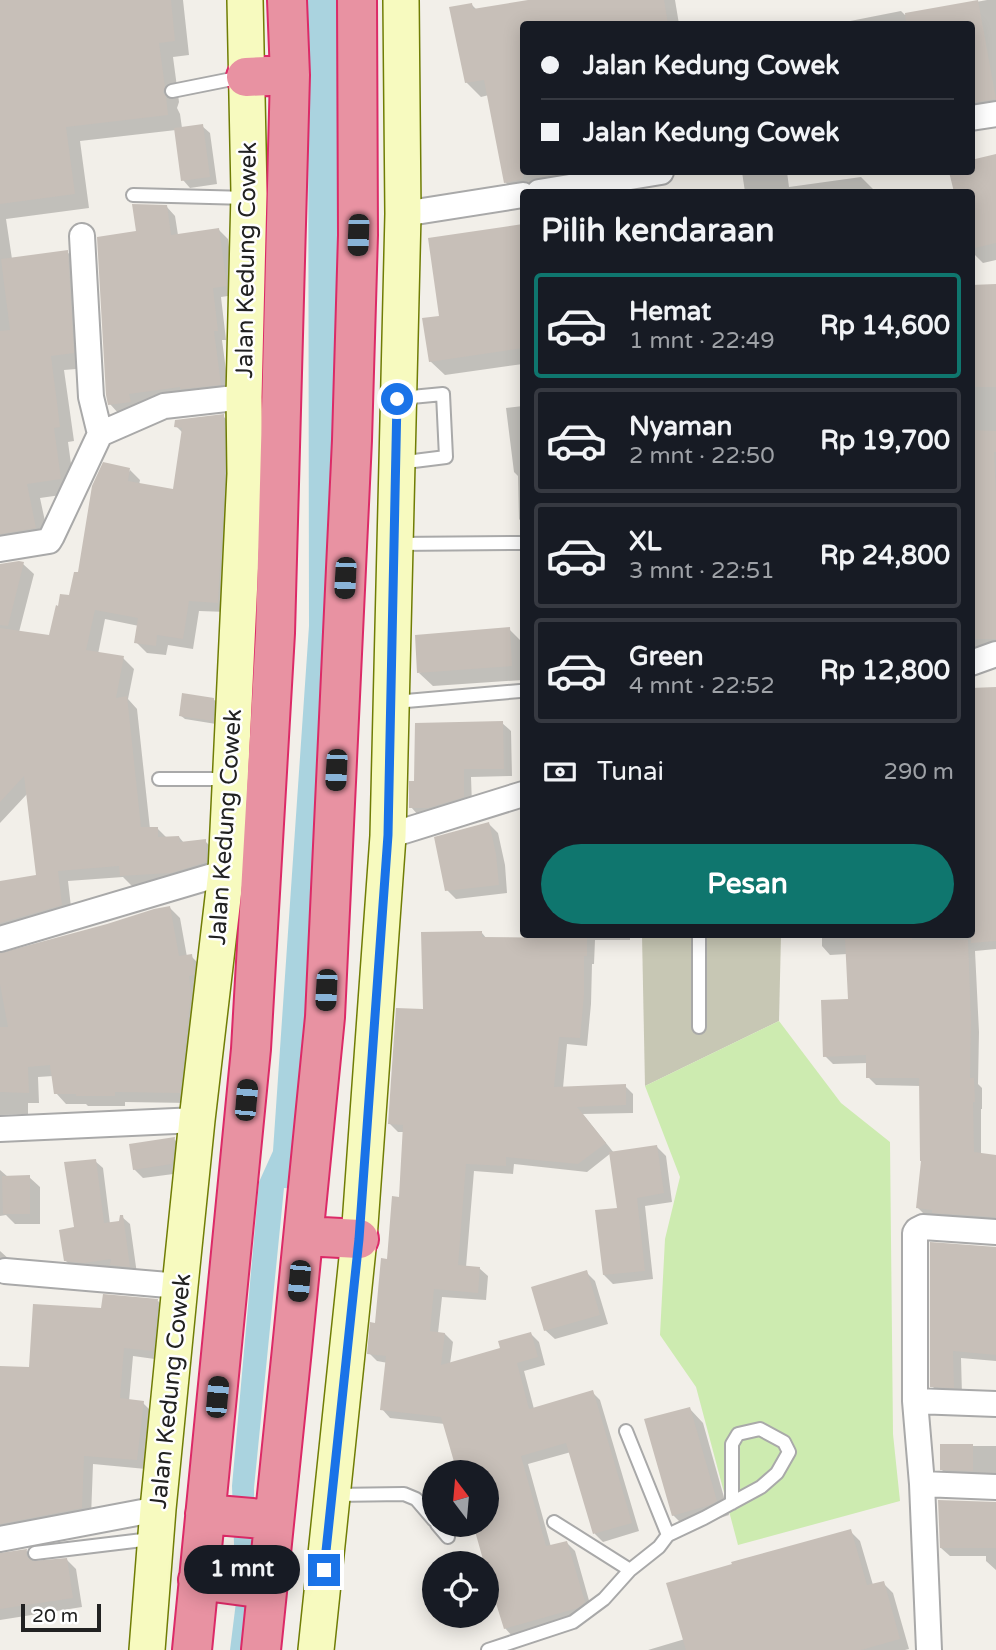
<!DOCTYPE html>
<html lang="id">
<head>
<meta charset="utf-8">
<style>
	:root { --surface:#171b24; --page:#242831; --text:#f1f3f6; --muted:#9ea1a6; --line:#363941; --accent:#0f766e }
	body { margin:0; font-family:"Varela Round",sans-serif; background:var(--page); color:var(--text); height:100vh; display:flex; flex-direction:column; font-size:26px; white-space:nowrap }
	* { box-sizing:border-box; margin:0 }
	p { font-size:23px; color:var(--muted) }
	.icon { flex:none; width:38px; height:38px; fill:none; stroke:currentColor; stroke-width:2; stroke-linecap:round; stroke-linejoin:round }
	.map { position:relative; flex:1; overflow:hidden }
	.sheet { position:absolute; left:520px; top:189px; width:455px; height:749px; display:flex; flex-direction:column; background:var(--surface); border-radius:7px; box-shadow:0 4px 18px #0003 }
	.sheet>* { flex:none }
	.banner { position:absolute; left:520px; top:21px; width:455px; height:154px; border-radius:7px; box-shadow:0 4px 18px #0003; display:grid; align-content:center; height:154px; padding:0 21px; background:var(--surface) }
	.needle { width:46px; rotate:344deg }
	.fabs { position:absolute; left:422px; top:1460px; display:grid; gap:14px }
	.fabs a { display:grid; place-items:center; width:77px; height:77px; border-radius:50%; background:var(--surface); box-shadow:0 4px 18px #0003; font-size:35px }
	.scale { position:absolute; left:21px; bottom:18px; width:80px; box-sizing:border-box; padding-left:7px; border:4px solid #222; border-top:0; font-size:19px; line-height:24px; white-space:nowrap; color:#222; -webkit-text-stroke:5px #fff; paint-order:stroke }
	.end { position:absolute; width:32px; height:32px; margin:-16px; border:9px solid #1a73e8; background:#fff; box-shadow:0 0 0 4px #fff }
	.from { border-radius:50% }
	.bubble { position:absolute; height:49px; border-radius:24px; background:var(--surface); box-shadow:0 4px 18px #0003; font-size:23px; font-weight:800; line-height:49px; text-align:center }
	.car { position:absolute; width:21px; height:42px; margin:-21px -10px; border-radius:9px; box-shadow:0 0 5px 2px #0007; background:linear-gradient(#222 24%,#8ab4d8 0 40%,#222 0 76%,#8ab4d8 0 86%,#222 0) }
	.banner b { display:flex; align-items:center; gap:24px; height:66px; font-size:26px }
	.banner b+b { border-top:2px solid var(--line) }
	.banner i { width:18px; height:18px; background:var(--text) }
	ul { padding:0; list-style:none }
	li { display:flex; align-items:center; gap:21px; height:105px; margin:0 14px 10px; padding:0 7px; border:4px solid var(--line); border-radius:7px }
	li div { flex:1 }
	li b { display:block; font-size:26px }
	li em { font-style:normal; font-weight:800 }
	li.active { border-color:var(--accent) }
	li>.icon { width:63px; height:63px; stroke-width:1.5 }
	h2 { padding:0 21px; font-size:32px; line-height:84px }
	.pay { display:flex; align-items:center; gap:18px; height:77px; padding:0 21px; font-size:26px }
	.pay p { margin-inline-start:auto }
	.primary-button { display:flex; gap:14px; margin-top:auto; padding:14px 21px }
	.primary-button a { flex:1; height:80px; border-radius:42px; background:var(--accent); color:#fff; font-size:28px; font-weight:800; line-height:80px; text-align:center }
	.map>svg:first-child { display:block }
	.construction { fill:#c7c7b4 }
	.grass { fill:#cdebb0 }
	.water { fill:#aad3df }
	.shadow { fill:#0003 }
	.building { fill:#c7bfb8 }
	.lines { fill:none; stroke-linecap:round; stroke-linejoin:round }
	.lane-casing { stroke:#a9a9a9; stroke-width:16 }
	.street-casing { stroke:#a9a9a9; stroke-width:28 }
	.secondary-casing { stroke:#707d05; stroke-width:38 }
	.highway-casing { stroke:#dc2a67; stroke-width:42 }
	.lane { stroke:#fff; stroke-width:12 }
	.street { stroke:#fff; stroke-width:24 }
	.secondary { stroke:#f7fabf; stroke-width:35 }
	.highway { stroke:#e892a2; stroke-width:38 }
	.route { stroke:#1a73e8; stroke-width:9 }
	.labels { text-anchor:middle; stroke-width:5; stroke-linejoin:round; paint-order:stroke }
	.street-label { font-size:24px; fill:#222; stroke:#fff }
</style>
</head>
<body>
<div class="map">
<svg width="996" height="1650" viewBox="0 0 996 1650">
	<rect width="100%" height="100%" fill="#f2efe9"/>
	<path class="construction" d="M 642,935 L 781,935 L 779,1021 L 645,1086 Z"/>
	<path class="grass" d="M 779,1021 L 841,1103 L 890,1142 L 893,1434 L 900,1501 L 738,1545 L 696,1387 L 660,1335 L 665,1239 L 680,1177 L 645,1086 Z"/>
	<path class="water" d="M 308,0 L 340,0 L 341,397 L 297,1189 L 284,1188 L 254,1488 L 255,1607 L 250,1650 L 230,1650 L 236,1602 L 232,1486 L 259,1182 L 273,1151 L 309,626 Z"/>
	<path class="shadow" d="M 0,0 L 183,0 L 189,55 L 173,57 L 179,102 L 177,108 L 180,114 L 182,128 L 202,126 L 210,133 L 217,184 L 190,188 L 183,180 L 176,130 L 80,141 L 89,208 L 6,219 L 12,259 L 67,252 L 82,266 L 88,368 L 64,370 L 74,441 L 68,442 L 75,493 L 40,498 L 48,535 L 0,553 Z
		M 539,0 L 675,0 L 679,24 L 523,24 L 523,172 L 672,172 L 520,196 L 505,182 L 489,95 L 481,97 L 466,82 L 472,5 L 477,10 Z
		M 987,0 L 996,0 L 996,116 L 971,127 L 971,24 L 841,24 L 840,23 L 901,11 L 905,15 Z
		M 996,156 L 996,260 L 983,263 L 971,251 L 971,192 L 956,192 L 951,172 L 971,172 Z
		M 742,172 L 787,172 L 789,187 L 861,177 L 876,192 L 745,192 Z
		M 166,206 L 175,216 L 178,235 L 219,230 L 228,239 L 235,295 L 221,297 L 226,340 L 222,340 L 229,393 L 189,396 L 138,403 L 139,411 L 119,414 L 110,404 L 138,233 Z
		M 523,226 L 523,364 L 445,375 L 430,361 L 441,318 L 430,239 Z
		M 996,286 L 996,648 L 971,648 L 971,287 Z
		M 523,406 L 523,524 L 519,519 L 518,476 L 514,472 L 506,408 Z
		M 223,416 L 234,427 L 228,612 L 199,611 L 193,649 L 168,645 L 166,655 L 147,653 L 136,642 L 139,626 L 105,619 L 98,654 L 123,658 L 134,669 L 128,699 L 137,709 L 150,829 L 158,829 L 167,838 L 179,837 L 184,843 L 205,841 L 216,852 L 216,873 L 182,883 L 132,886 L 123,877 L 68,881 L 72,916 L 0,939 L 0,882 L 38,876 L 28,793 L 0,823 L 0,565 L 23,564 L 34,574 L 19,632 L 50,637 L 130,470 L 140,480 L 139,485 L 174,491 L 183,433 L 176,426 Z
		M 509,629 L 523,643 L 523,680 L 433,686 L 419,673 Z
		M 996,688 L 996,949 L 975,951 L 979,1032 L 978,1084 L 982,1088 L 982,1109 L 981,1109 L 981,1155 L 996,1156 L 996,1224 L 926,1216 L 918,1208 L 923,1161 L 921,1086 L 876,1085 L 868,1077 L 868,1063 L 833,1064 L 825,1056 L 849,1001 L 847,954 L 830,955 L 822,946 L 822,934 L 971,934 Z
		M 213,699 L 218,703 L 216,724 L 185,719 L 180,715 Z
		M 502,723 L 511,731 L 512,776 L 471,777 L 472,805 L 419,816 L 411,807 L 416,782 Z
		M 489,824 L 498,833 L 505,865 L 507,893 L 456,899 L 447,890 Z
		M 170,908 L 180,918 L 187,957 L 191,956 L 202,967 L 190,1103 L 125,1102 L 125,1106 L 88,1106 L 86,1104 L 66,1104 L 56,1093 L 53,1076 L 38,1077 L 39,1103 L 28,1103 L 28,1114 L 0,1115 L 0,955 Z
		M 482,933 L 487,939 L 565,940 L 565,934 L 630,934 L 630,940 L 595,940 L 594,964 L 592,964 L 591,1004 L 587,1046 L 567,1044 L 563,1088 L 625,1086 L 633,1094 L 633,1113 L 583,1114 L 614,1153 L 657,1147 L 666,1156 L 672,1202 L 645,1206 L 653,1279 L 613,1284 L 604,1275 L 619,1210 L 611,1153 L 587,1172 L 514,1164 L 513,1174 L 474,1171 L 466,1267 L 479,1268 L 488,1276 L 486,1300 L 442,1297 L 438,1333 L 445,1334 L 453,1342 L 450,1364 L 502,1349 L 531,1334 L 539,1342 L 545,1365 L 524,1371 L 534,1409 L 592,1392 L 600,1400 L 639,1531 L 603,1542 L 595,1534 L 571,1452 L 528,1464 L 551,1547 L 567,1543 L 575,1551 L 592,1611 L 513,1637 L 505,1628 L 486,1524 L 486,1472 L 445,1424 L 390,1418 L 382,1409 L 388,1363 L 377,1361 L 369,1353 L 376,1325 L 400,1199 L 405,1132 L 398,1132 L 390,1124 L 424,1011 Z
		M 174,1139 L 183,1148 L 181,1173 L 143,1178 L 134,1169 Z
		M 95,1161 L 103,1168 L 110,1224 L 120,1223 L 122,1217 L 130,1224 L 137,1274 L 119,1272 L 114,1267 L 93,1270 L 73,1268 L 65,1260 Z
		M 0,1170 L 8,1177 L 29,1177 L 40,1187 L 40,1224 L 15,1224 L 6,1215 L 0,1216 Z
		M 996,1248 L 996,1361 L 961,1358 L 962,1395 L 940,1394 L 932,1386 Z
		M 0,1251 L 10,1260 L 0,1281 L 0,1287 Z
		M 586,1272 L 595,1281 L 608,1324 L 555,1339 L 545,1330 Z
		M 158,1301 L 167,1310 L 162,1360 L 133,1356 L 129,1401 L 143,1403 L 153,1413 L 146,1469 L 93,1464 L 91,1517 L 0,1537 L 0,1368 L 31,1369 L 102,1309 Z
		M 690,1409 L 703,1423 L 729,1515 L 687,1529 L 673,1515 Z
		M 942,1446 L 996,1446 L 996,1480 L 950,1478 L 941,1469 Z
		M 996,1504 L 996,1570 L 986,1561 L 986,1556 L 950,1556 L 941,1548 Z
		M 850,1531 L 860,1541 L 873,1585 L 883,1583 L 893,1593 L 909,1649 L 905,1650 L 648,1650 L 685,1639 Z
		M 27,1551 L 36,1560 L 36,1563 L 67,1560 L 76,1569 L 82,1607 L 0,1620 L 0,1555 Z"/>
	<path class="building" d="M 0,0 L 171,0 L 175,41 L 159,43 L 165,87 L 163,92 L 166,97 L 168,115 L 66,127 L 75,194 L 0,204 Z
		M 528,0 L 664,0 L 668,24 L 523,24 L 523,179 L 504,183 L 484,80 L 465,83 L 449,7 L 472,3 L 473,9 Z
		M 978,0 L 996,99 L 971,103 L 971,24 L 906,24 L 905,13 Z
		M 203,124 L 210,177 L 181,181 L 174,128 Z
		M 996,154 L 996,243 L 971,249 L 971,192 L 954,192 L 949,172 L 971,172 L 971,160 Z
		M 132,204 L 167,205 L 171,235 L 219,228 L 227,286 L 213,288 L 218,331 L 214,331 L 221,385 L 180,389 L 180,387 L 129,394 L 131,402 L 108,405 L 106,395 L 97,237 L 136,231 Z
		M 523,224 L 523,348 L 429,362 L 422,318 L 439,316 L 428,238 Z
		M 68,250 L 74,353 L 51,356 L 60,427 L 54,428 L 61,479 L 27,484 L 36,528 L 0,534 L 0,331 L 10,330 L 1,259 Z
		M 996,284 L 996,387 L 971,387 L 971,285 Z
		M 224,414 L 225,470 L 218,603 L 189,601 L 183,639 L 157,635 L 156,646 L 134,643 L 138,618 L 95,610 L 86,650 L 124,656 L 116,698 L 127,696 L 141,827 L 158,827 L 158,837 L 179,836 L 180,842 L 206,839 L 206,862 L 171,873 L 120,876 L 119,866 L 58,871 L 62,905 L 0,923 L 0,881 L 36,875 L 24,776 L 0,802 L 0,628 L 49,635 L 56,605 L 58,606 L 60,594 L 69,595 L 74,572 L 78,572 L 92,486 L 103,462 L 130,468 L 128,481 L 173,489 L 182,428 L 174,427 L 175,420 Z
		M 971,430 L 996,431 L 996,452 L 994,452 L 996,495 L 996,639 L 971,639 Z
		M 19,561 L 24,562 L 8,626 L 0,625 L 0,564 Z
		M 510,627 L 512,666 L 417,673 L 415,635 Z
		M 996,687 L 996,941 L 971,943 L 971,688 Z
		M 182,693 L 214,698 L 213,721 L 179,716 Z
		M 503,721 L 504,769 L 464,769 L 464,797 L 428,808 L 409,808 L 409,781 L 414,781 L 415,723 Z
		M 489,822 L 496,854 L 499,885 L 445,891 L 434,837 Z
		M 170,906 L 179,956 L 192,954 L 194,969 L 194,975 L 189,976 L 191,994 L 180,1093 L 115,1092 L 115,1096 L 76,1096 L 76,1094 L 54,1094 L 50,1065 L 28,1067 L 29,1093 L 0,1092 L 0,1027 L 8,1027 L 0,984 L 0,953 L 107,924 L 154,909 Z
		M 482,931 L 482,937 L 563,938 L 563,934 L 587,934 L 587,956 L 584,956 L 584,995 L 580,1038 L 559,1037 L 554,1087 L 626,1084 L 626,1105 L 577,1107 L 606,1143 L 578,1164 L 506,1157 L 506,1166 L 466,1164 L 458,1265 L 480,1267 L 478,1293 L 434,1289 L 430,1331 L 445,1333 L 441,1365 L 500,1348 L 498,1341 L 531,1332 L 538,1357 L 517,1363 L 529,1409 L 593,1390 L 632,1523 L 593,1534 L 566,1443 L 521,1456 L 546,1546 L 567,1541 L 585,1602 L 578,1608 L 504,1629 L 486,1571 L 486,1563 L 484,1563 L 473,1524 L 486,1524 L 486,1472 L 457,1472 L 441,1417 L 380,1410 L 386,1356 L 367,1354 L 370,1322 L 375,1323 L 381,1258 L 387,1259 L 392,1196 L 399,1197 L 403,1125 L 388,1124 L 396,1008 L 423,1009 L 421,932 Z
		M 912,936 L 912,940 L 968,940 L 971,1022 L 970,1078 L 974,1078 L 975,1102 L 973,1102 L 974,1152 L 996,1155 L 996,1217 L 932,1213 L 932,1210 L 916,1208 L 921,1161 L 920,1161 L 919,1078 L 866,1078 L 866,1055 L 823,1057 L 821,1000 L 848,999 L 845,939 Z
		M 175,1137 L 172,1164 L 133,1170 L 129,1144 Z
		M 657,1145 L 664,1193 L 637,1198 L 645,1271 L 603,1275 L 595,1210 L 617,1208 L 609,1152 Z
		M 96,1159 L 104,1223 L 119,1221 L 120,1215 L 123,1215 L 130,1267 L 110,1265 L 111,1259 L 84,1263 L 64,1261 L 59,1230 L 74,1227 L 64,1162 Z
		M 30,1175 L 30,1214 L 3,1214 L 2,1176 Z
		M 930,1242 L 996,1247 L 996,1355 L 953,1351 L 954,1388 L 930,1387 Z
		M 587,1270 L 600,1315 L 544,1331 L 531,1287 Z
		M 103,1294 L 158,1299 L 153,1351 L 124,1348 L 120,1398 L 144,1401 L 137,1460 L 84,1456 L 82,1508 L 0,1524 L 0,1366 L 29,1367 L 33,1304 L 101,1308 Z
		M 690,1407 L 717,1501 L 710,1505 L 672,1516 L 644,1419 Z
		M 940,1444 L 973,1444 L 973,1471 L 940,1470 Z
		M 938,1500 L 996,1502 L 996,1548 L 940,1548 Z
		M 851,1529 L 867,1585 L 884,1581 L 900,1639 L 861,1650 L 686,1650 L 666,1583 L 732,1564 L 731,1562 Z
		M 27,1549 L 26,1555 L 32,1561 L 67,1558 L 73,1598 L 0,1609 L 0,1553 Z"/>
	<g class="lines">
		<g class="lane-casing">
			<path id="lane" d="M 172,91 L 242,77
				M 133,195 L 248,198
				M 398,463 L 446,457 L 443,394 L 401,398
				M 395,544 L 523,543
				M 395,702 L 520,691
				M 159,779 L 229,779
				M 699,934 L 699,1027
				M 626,1431 L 668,1535
				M 334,1495 L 404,1494 L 416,1499 L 434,1520
				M 554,1522 L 630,1570
				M 437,1524 L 448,1537
				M 35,1553 L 151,1539
				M 488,1650 L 573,1622 L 604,1599 L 630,1570 L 659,1547 L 668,1535 L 704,1518 L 761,1487 L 777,1473 L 789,1452 L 784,1442 L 760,1429 L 738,1434 L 732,1444 L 732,1503"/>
		</g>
		<g class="street-casing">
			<path id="street" d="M 971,118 L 996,114
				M 539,192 L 661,172
				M 403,214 L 523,195
				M 82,236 L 91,397 L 100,434
				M 0,549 L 49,541 L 52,536 L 100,434 L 164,406 L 244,397
				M 971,663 L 996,654
				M 388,836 L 523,794
				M 0,939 L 226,872
				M 0,1129 L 197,1120
				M 5,1271 L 180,1286
				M 915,1401 L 996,1404
				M 922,1484 L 996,1487
				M 0,1539 L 158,1509
				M 929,1650 L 922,1484 L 915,1401 L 915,1233 L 917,1230 L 923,1227 L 996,1232"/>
		</g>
		<g class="secondary-casing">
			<path id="secondary" d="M 147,1650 L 158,1509 L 180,1286 L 197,1120 L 226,872 L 245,474 L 244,397 L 249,193 L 245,0
				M 316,1650 L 359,1239 L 388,836 L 403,214 L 401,0"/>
		</g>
		<g class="highway-casing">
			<path id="highway" d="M 246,77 L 290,75
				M 304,1236 L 359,1239
				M 205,1514 L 274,1520
				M 198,1580 L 267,1589
				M 192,1650 L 251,1049 L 275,633 L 290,75 L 287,0
				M 261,1650 L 292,1349 L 325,1017 L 352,440 L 358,235 L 357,0"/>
		</g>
		<use href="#lane" class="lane"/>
		<use href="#street" class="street"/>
		<use href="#secondary" class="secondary"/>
		<use href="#highway" class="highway"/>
	</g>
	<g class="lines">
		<path class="route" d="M 324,1570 L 359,1239 L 388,835 L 397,399"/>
	</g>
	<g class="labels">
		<g class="street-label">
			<text transform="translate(246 260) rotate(-89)" y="8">Jalan Kedung Cowek</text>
			<text transform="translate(225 827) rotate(-86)" y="8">Jalan Kedung Cowek</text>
			<text transform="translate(170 1391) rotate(-84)" y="8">Jalan Kedung Cowek</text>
		</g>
	</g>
</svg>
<div class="fabs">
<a><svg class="needle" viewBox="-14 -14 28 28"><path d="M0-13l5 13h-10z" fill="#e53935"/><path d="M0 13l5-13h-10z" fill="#9ea1a6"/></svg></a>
<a><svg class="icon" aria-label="locate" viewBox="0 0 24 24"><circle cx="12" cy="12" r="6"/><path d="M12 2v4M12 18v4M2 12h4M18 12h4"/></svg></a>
</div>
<div class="scale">20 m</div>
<i class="end from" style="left:397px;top:399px"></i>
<i class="end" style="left:324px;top:1570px"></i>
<div class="bubble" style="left:184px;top:1545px;width:116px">1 mnt</div>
<i class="car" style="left:358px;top:235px;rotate:182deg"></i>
<i class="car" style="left:345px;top:578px;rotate:183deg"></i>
<i class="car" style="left:336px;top:770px;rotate:183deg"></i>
<i class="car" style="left:326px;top:990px;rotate:183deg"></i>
<i class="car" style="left:246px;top:1100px;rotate:5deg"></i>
<i class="car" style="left:299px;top:1281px;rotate:185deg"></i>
<i class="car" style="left:217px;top:1397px;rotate:5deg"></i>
<div class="banner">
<b><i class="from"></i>Jalan Kedung Cowek</b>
<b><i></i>Jalan Kedung Cowek</b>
</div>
<section class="sheet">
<h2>Pilih kendaraan</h2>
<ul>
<li class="active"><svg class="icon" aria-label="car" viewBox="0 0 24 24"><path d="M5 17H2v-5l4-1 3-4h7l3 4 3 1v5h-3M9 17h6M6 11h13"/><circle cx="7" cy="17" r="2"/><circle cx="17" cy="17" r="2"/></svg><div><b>Hemat</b><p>1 mnt · 22:49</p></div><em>Rp 14,600</em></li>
<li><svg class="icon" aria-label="car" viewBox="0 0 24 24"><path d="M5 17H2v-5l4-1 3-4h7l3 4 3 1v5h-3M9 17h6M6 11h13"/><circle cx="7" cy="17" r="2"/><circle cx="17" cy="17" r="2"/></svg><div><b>Nyaman</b><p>2 mnt · 22:50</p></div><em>Rp 19,700</em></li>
<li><svg class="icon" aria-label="car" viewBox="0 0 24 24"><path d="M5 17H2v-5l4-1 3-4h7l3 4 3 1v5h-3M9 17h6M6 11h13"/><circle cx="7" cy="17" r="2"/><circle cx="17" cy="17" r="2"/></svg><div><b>XL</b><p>3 mnt · 22:51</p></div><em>Rp 24,800</em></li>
<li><svg class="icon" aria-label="car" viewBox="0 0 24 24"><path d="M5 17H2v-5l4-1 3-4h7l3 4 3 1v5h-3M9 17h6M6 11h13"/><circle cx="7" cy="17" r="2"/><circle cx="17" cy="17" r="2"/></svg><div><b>Green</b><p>4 mnt · 22:52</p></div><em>Rp 12,800</em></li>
</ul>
<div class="pay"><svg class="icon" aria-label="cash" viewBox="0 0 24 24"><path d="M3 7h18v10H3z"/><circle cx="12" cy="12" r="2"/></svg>Tunai<p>290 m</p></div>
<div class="primary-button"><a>Pesan</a></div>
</section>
</div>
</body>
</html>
